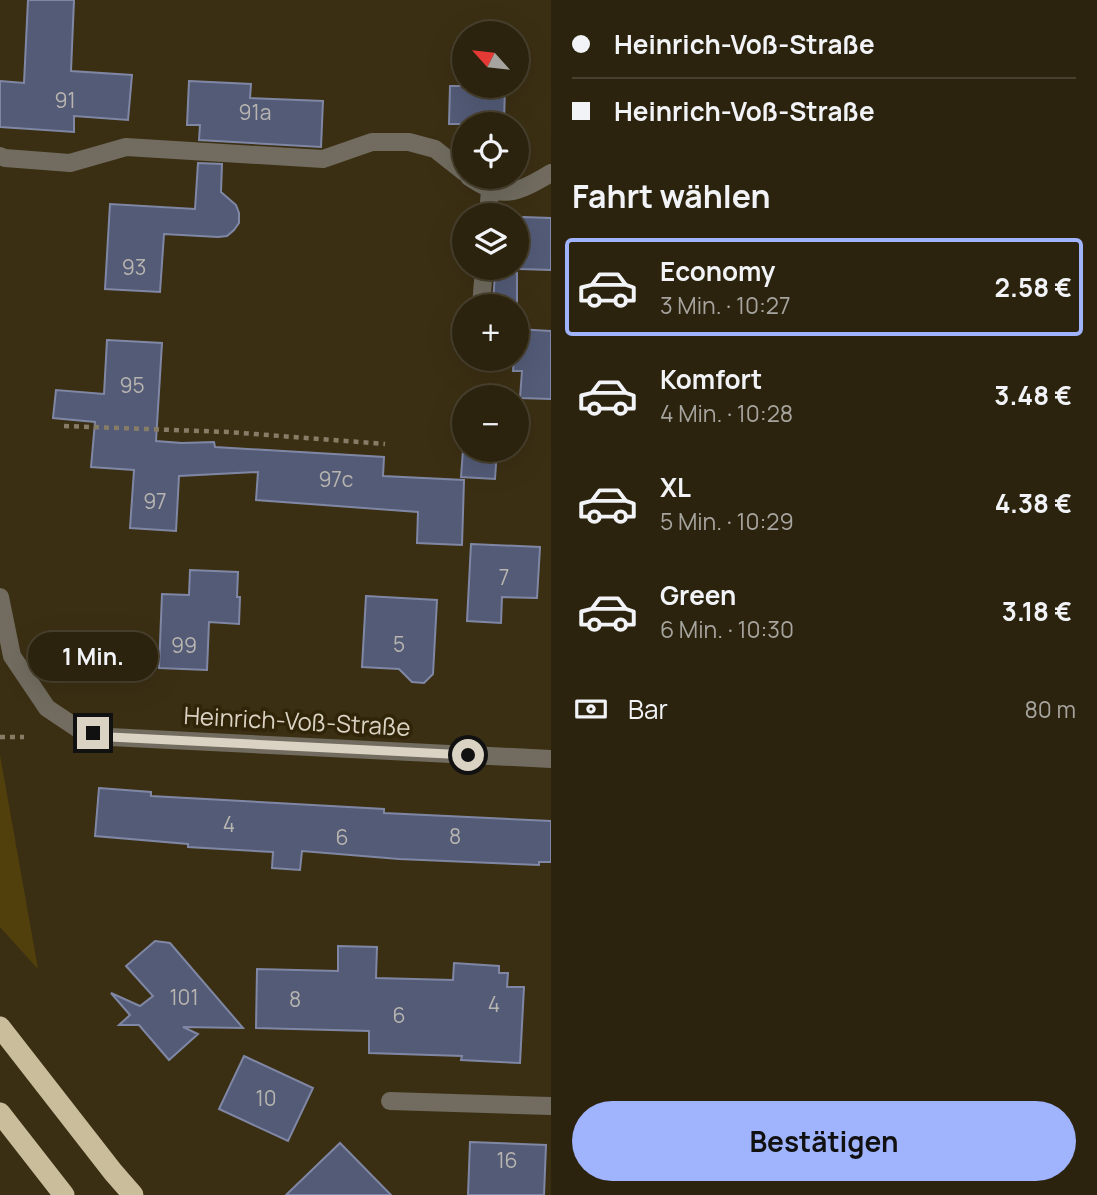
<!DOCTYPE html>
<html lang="de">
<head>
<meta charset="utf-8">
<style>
	:root { --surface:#2c230e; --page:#382f1c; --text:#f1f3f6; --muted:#a6a49e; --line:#48402e; --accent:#a0b3fd }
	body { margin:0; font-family:Manrope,sans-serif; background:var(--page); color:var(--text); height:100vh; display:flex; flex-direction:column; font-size:26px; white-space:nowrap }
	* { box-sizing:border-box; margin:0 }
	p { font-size:23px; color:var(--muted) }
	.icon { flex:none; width:38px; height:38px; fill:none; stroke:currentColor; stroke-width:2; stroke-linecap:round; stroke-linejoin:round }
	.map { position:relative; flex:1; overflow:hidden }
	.panel { display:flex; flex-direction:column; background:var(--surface); width:546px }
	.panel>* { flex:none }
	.top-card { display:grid; align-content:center; height:154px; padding:0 21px; background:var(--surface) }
	.needle { width:46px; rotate:297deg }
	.buttons { position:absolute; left:452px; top:21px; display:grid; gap:14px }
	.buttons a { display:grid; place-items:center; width:77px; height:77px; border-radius:50%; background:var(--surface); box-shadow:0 7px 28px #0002,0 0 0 2px var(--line); font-size:35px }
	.end { position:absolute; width:32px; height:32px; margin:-16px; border:9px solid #dad3c3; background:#111; box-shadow:0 0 0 4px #111 }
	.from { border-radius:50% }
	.bubble { position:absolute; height:49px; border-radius:24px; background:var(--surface); box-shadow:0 7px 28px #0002,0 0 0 2px var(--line); font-size:23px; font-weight:700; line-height:49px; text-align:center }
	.top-card b { display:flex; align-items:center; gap:24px; height:66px; font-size:26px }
	.top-card b+b { border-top:2px solid var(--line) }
	.top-card i { width:18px; height:18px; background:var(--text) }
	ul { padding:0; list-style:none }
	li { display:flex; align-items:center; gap:21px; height:98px; margin:0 14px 10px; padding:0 7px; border:4px solid transparent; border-radius:7px }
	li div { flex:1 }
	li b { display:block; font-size:26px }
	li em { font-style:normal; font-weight:700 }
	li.active { border-color:var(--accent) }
	li>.icon { width:63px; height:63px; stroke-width:1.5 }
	h2 { padding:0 21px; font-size:32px; line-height:84px }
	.pay { display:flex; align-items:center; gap:18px; height:77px; padding:0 21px; font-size:26px }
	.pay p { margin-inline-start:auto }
	.button { display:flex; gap:14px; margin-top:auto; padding:14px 21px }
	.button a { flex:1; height:80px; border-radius:42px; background:var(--accent); color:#111; font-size:28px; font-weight:700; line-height:80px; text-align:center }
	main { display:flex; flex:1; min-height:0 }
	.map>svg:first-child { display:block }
	.green { fill:#52400c }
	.building { fill:#535b77; stroke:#7f87a5; stroke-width:2 }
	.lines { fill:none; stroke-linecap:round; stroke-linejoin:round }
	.path { stroke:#877d67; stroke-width:4.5; stroke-dasharray:5 5; stroke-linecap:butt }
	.minor { stroke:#716c5f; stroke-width:18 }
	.highway { stroke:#cabd9c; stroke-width:21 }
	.route { stroke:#dad3c3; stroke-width:9 }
	.labels { text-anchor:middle; stroke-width:7; stroke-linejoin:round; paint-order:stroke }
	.number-label { font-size:21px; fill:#b8b5b0 }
	.street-label { font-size:24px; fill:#dad3c3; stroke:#302508 }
</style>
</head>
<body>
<main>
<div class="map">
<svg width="551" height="1195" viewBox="0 0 551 1195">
	<rect width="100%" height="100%" fill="#3b2f13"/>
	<path class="green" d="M 0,755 L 38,969 L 0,927 Z"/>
	<path class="building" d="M 28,0 L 74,0 L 71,71 L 132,75 L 128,120 L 74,116 L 74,132 L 0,127 L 0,81 L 24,83 Z
		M 189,81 L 251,84 L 250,98 L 323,101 L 321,147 L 199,140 L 200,125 L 187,125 Z
		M 450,86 L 505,86 L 504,124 L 449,124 Z
		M 198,163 L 222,164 L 221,192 L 236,205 L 239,213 L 239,223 L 234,230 L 227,236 L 218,237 L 164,234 L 160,292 L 105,289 L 110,204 L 195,209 Z
		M 523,217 L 551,218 L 551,270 L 520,269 Z
		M 495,273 L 517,273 L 517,303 L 493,303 Z
		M 517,329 L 551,331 L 551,399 L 520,398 L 522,371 L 513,371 L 514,359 L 516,359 Z
		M 107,340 L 162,343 L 156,441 L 182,443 L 214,442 L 215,447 L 384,457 L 383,476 L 464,480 L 462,545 L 417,543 L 418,512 L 256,500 L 258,472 L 179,476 L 176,531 L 130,528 L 134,470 L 91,467 L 95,422 L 53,418 L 56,390 L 104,394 Z
		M 463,450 L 497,450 L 495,479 L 461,477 Z
		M 471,544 L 540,547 L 537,598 L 502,597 L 501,623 L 467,621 Z
		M 190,570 L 238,572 L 237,597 L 240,597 L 239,624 L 209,622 L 207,670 L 159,668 L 162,594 L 189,595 Z
		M 366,596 L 437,600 L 433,674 L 424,683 L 412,682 L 399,669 L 362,667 Z
		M 99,788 L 151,792 L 151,796 L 384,809 L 384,813 L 551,821 L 551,862 L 539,862 L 539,865 L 399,859 L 302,851 L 300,870 L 272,868 L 273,852 L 188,847 L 188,844 L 95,836 Z
		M 155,941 L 170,943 L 243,1028 L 183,1027 L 198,1034 L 169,1060 L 139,1025 L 119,1025 L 130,1015 L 111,993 L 140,1006 L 153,996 L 126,966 Z
		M 338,946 L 377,947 L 376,978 L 453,980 L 454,963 L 499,966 L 499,973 L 508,973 L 507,987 L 524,987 L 520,1063 L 461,1060 L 462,1056 L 369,1053 L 369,1031 L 256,1028 L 257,969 L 338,971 Z
		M 244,1056 L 313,1088 L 288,1141 L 219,1109 Z
		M 470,1142 L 546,1145 L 544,1195 L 468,1195 Z
		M 340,1143 L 391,1195 L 286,1195 Z"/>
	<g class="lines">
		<path class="path" d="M 64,426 L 228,432 L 385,444
			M 0,737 L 24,737"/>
		<path class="minor" d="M 0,156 L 5,158 L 70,163 L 126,147 L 323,159 L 372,142 L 409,142 L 435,149 L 464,172
			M 469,177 C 475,181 482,185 488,188 C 510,199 532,184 551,173
			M 488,215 L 490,190
			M 481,306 L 484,268
			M 0,597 L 12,656 L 47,708 L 77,728 L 110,737 L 551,759
			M 390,1101 L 551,1106"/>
		<path class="highway" d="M 0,1027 L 113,1172 L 133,1195
			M 0,1113 L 64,1195"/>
	</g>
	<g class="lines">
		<path class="route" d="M 93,733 L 110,737 L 468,755"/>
	</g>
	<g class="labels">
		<g class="number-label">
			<text x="65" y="108">91</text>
			<text x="255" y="120">91a</text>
			<text x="134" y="275">93</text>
			<text x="132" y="393">95</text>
			<text x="336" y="487">97c</text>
			<text x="155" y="509">97</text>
			<text x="504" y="585">7</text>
			<text x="399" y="652">5</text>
			<text x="184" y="653">99</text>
			<text x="229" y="832">4</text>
			<text x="455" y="844">8</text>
			<text x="342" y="845">6</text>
			<text x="184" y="1005">101</text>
			<text x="295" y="1007">8</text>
			<text x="494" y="1012">4</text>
			<text x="399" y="1023">6</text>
			<text x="266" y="1106">10</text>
			<text x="507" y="1168">16</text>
		</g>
		<g class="street-label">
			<text transform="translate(297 722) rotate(3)" y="8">Heinrich-Voß-Straße</text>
		</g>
	</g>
</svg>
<div class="buttons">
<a><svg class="needle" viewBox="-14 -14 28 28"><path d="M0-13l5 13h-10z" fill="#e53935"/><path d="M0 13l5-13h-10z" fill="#a6a49e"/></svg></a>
<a><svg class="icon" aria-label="locate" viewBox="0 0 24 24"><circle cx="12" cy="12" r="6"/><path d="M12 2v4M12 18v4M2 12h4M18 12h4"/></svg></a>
<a><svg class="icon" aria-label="layers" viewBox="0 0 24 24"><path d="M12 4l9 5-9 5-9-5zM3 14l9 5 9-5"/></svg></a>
<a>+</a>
<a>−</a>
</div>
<i class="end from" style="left:468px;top:755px"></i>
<i class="end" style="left:93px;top:733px"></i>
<div class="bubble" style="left:28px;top:632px;width:130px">1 Min.</div>
</div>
<section class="panel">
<div class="top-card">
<b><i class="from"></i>Heinrich-Voß-Straße</b>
<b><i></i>Heinrich-Voß-Straße</b>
</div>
<h2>Fahrt wählen</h2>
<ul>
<li class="active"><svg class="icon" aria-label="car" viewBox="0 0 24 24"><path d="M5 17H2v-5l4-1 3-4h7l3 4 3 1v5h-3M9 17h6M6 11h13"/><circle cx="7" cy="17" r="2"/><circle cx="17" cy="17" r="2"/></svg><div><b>Economy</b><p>3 Min. · 10:27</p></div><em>2.58 €</em></li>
<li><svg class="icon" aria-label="car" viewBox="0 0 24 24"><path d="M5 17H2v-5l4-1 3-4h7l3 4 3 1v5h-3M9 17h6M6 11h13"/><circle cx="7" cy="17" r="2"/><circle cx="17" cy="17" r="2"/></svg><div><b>Komfort</b><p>4 Min. · 10:28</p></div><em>3.48 €</em></li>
<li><svg class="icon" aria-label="car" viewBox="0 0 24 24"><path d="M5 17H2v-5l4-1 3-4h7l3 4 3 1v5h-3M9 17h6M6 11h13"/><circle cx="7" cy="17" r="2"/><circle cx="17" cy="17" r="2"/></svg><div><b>XL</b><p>5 Min. · 10:29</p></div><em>4.38 €</em></li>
<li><svg class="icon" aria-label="car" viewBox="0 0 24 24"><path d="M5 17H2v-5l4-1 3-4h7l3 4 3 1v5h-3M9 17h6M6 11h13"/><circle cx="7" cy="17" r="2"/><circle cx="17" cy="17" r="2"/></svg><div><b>Green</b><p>6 Min. · 10:30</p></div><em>3.18 €</em></li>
</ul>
<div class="pay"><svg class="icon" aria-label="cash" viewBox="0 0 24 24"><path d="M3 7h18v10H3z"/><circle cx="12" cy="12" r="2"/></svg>Bar<p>80 m</p></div>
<div class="button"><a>Bestätigen</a></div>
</section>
</main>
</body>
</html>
